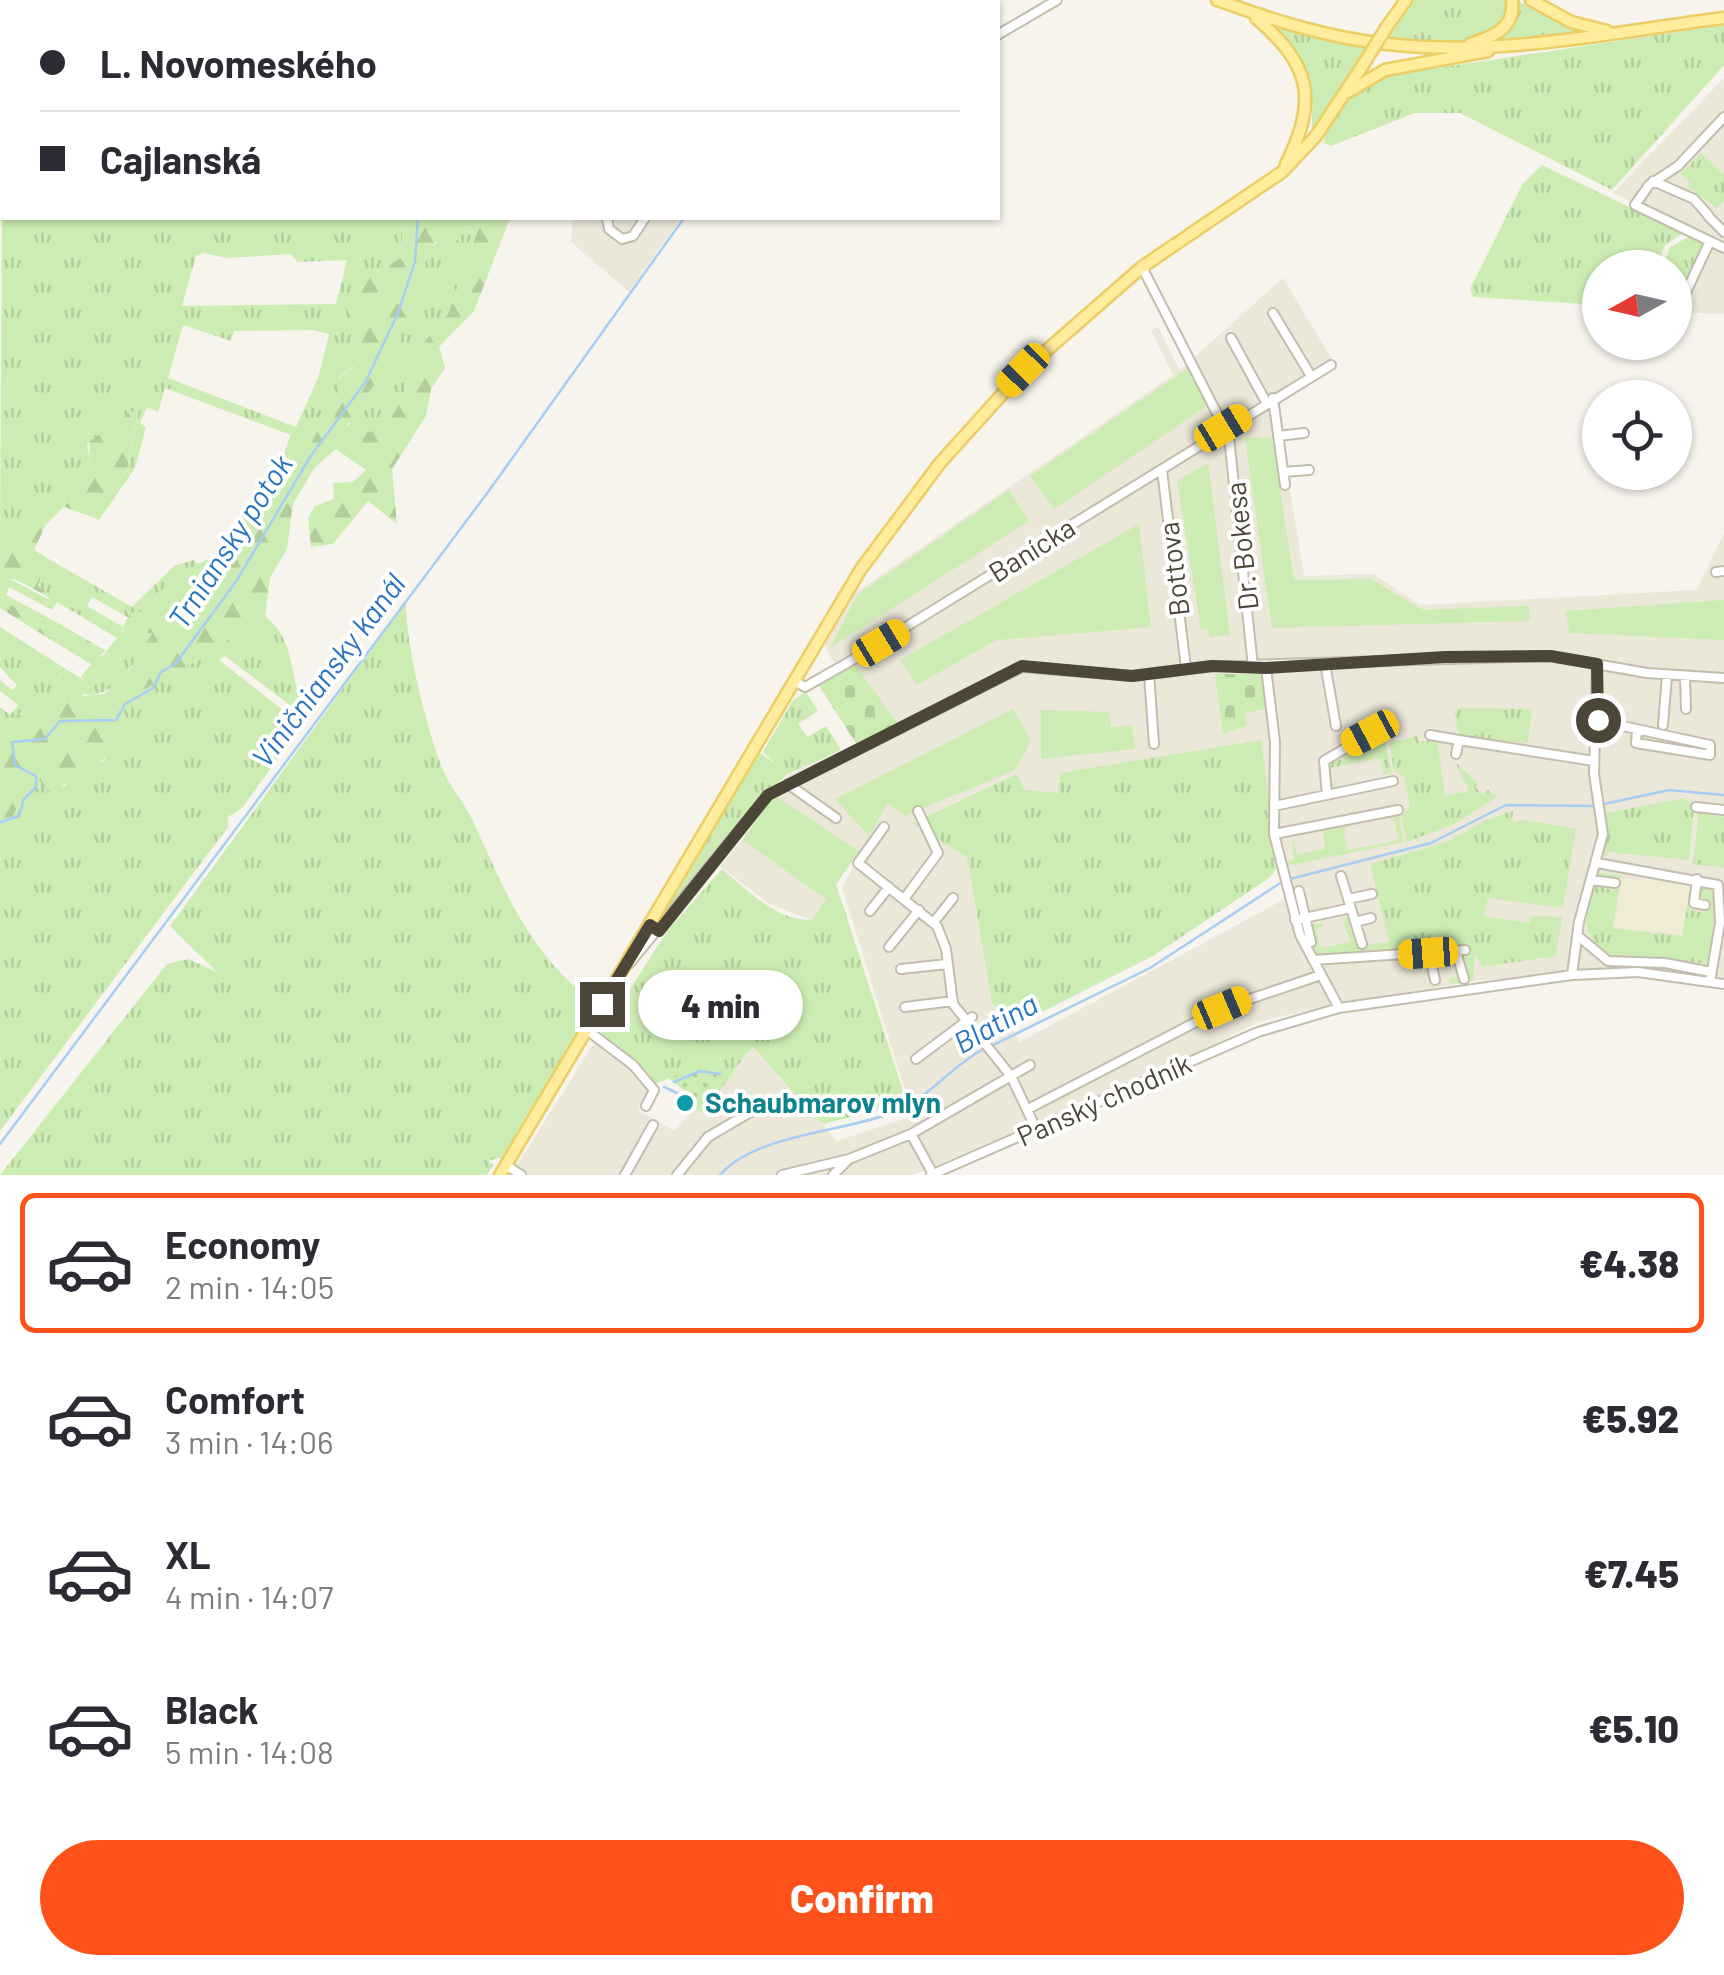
<!DOCTYPE html>
<html lang="en">
<head>
<meta charset="utf-8">
<style>
	:root { --surface:#fff; --page:#f2f2f3; --text:#2b2b33; --muted:#7c7c81; --line:#e1e1e2; --accent:#ff511a }
	body { margin:0; font-family:Barlow,sans-serif; background:var(--page); color:var(--text); height:100vh; display:flex; flex-direction:column; font-size:38px; white-space:nowrap }
	* { box-sizing:border-box; margin:0 }
	p { font-size:32px; color:var(--muted) }
	.icon { flex:none; width:55px; height:55px; fill:none; stroke:currentColor; stroke-width:2; stroke-linecap:round; stroke-linejoin:round }
	.map { position:relative; height:1175px; overflow:hidden }
	.side { display:flex; flex-direction:column; background:var(--surface); flex:1 }
	.side>* { flex:none }
	.banner { position:absolute; left:0px; top:0px; width:1000px; height:220px; box-shadow:0 2px 8px #0004; display:grid; align-content:center; height:220px; padding:0 40px; background:var(--surface) }
	.needle { width:65px; rotate:262deg }
	.fabs { position:absolute; left:1582px; top:250px; display:grid; gap:20px }
	.fabs a { display:grid; place-items:center; width:110px; height:110px; border-radius:50%; background:var(--surface); box-shadow:0 2px 8px #0004; font-size:50px }
	.end { position:absolute; width:45px; height:45px; margin:-22px; border:12px solid #4c4638; background:#fff; box-shadow:0 0 0 5px #fff }
	.from { border-radius:50% }
	.bubble { position:absolute; height:70px; border-radius:35px; background:var(--surface); box-shadow:0 2px 8px #0004; font-size:32px; font-weight:800; line-height:70px; text-align:center }
	.car { position:absolute; width:30px; height:60px; margin:-30px -15px; border-radius:12px; box-shadow:0 0 8px 2px #0007; background:linear-gradient(#f5c518 24%,#345 0 40%,#f5c518 0 76%,#345 0 86%,#f5c518 0) }
	.banner b { display:flex; align-items:center; gap:35px; height:95px; font-size:38px }
	.banner b+b { border-top:2px solid var(--line) }
	.banner i { width:25px; height:25px; background:var(--text) }
	ul { padding:18px 0 0; list-style:none }
	li { display:flex; align-items:center; gap:30px; height:140px; margin:0 20px 15px; padding:0 20px; border:5px solid transparent; border-radius:15px }
	li div { flex:1 }
	li b { display:block; font-size:38px }
	li em { font-style:normal; font-weight:800 }
	li.selected { border-color:var(--accent) }
	li>.icon { width:90px; height:90px; stroke-width:1.5 }
	.cta { display:flex; gap:20px; margin-top:auto; padding:20px 40px }
	.cta a { flex:1; height:115px; border-radius:60px; background:var(--accent); color:#fff; font-size:40px; font-weight:800; line-height:115px; text-align:center }
	.map>svg:first-child { display:block }
	.residential { fill:#ebe7d9; fill-rule:evenodd }
	.education { fill:#f0ebd5 }
	.grass { fill:url(#grass-tufts); fill-rule:evenodd }
	.forest { fill:url(#forest-firs) }
	.cemetery { fill:url(#cemetery-stones) }
	.park { fill:url(#park-dots) }
	.garden { fill:#cdecb3 }
	.lines { fill:none; stroke-linecap:round; stroke-linejoin:round }
	.stream { stroke:#a6cef5; stroke-width:2.5 }
	.minor-casing { stroke:#c3bdad; stroke-width:12 }
	.major-casing { stroke:#ebce65; stroke-width:15 }
	.minor { stroke:#fff; stroke-width:8 }
	.major { stroke:#ffec9c; stroke-width:10 }
	.major-bridge-casing { stroke:#ebce65; stroke-width:15; stroke-linecap:butt }
	.major-bridge { stroke:#ffec9c; stroke-width:10 }
	.route { stroke:#4c4638; stroke-width:12 }
	.culture-dot { fill:#0f9aa8; stroke:#fff; stroke-width:4 }
	.labels { text-anchor:middle; stroke-width:8; stroke-linejoin:round; paint-order:stroke }
	.street-label { font-size:28px; fill:#4c4638; stroke:#fff }
	.culture-label { font-size:28px; font-weight:bold; fill:#0d838f; stroke:#fff; text-anchor:start }
	.water-label { font-size:30px; font-style:italic; fill:#2a73bf; stroke:#fff }
</style>
</head>
<body>
<div class="map">
<svg width="1724" height="1175" viewBox="0 0 1724 1175">
	<defs>
		<pattern id="grass-tufts" width="24" height="20" patternUnits="userSpaceOnUse" patternTransform="scale(2.5)"><rect width="24" height="20" fill="#cdecb3"/><path d="M3 7l-1-3M5 7V3M7 7l1-3M15 17l-1-3M17 17v-4M19 17l1-3" fill="none" stroke="#b2cc9b"/></pattern>
		<pattern id="forest-firs" width="22" height="20" patternUnits="userSpaceOnUse" patternTransform="scale(2.5)"><rect width="22" height="20" fill="#cdecb3"/><path d="M5 1l3.5 6h-7zM16 11l3.5 6h-7z" fill="#b2cc9b"/></pattern>
		<pattern id="cemetery-stones" width="16" height="16" patternUnits="userSpaceOnUse" patternTransform="scale(2.5)"><rect width="16" height="16" fill="#cdecb3"/><path d="M2 7V4a2 2 0 0 1 4 0v3zM10 15v-3a2 2 0 0 1 4 0v3z" fill="#b2cc9b"/></pattern>
		<pattern id="park-dots" width="8" height="8" patternUnits="userSpaceOnUse" patternTransform="scale(2.5)"><rect width="8" height="8" fill="#cdecb3"/><path d="M2 2h.1M6 6h.1" fill="none" stroke="#b2cc9b" stroke-width="1.8" stroke-linecap="round"/></pattern>
	</defs>
	<rect width="100%" height="100%" fill="#f6f4ec"/>
	<path class="residential" d="M 1724,78 L 1724,314 L 1675,312 L 1710,241 L 1613,193 Z
		M 573,218 L 681,218 L 629,292 L 571,242 Z
		M 1283,278 L 1333,361 L 1275,398 L 1304,576 L 1373,574 L 1421,605 L 1697,590 L 1724,533 L 1724,987 L 1637,969 L 1474,981 L 1326,1006 L 1258,1022 L 1161,1071 L 913,1175 L 511,1175 L 596,1040 L 652,1089 L 638,1110 L 675,1131 L 695,1106 L 700,1112 L 753,1047 L 837,1141 L 913,1116 L 842,887 L 862,853 L 774,795 L 790,774 L 895,726 L 856,666 L 833,662 L 825,645 L 855,593 L 1173,375 L 1151,330 L 1158,327 L 1180,370 ZM 1015,774 L 1025,790 L 1273,833 L 1285,899 L 1020,1042 L 992,1003 L 967,856 L 913,822 Z
		M 742,840 L 826,899 L 812,920 L 769,904 L 720,866 Z"/>
	<path class="education" d="M 1641,876 L 1690,885 L 1681,935 L 1614,927 L 1622,878 L 1639,880 Z"/>
	<path class="grass" d="M 1413,0 L 1505,0 C 1511,52 1420,42 1387,39 Z
		M 1516,0 L 1575,29 L 1590,31 L 1485,42 C 1507,35 1518,23 1516,0 Z
		M 1268,23 L 1366,48 L 1312,135 L 1312,104 L 1304,65 Z
		M 1724,25 L 1724,65 L 1612,190 L 1460,113 L 1415,113 L 1331,146 L 1324,143 C 1327,105 1377,77 1409,67 L 1410,72 Z
		M 1701,153 L 1724,175 L 1724,201 L 1717,208 L 1687,186 L 1690,183 L 1681,174 Z
		M 1542,165 L 1683,233 L 1665,245 L 1656,267 L 1600,268 L 1600,305 L 1473,297 L 1470,289 L 1522,185 Z
		M 2,209 L 2,218 L 403,218 L 401,258 L 365,278 L 351,337 L 364,356 L 338,379 L 338,399 L 299,465 L 283,456 L 291,435 L 165,388 L 158,412 L 147,407 L 140,423 L 146,427 L 135,468 L 99,520 L 92,517 L 127,469 L 139,408 L 87,444 L 90,461 L 20,539 L 9,534 L 0,540 ZM 203,253 L 227,258 L 291,254 L 297,262 L 347,260 L 336,304 L 182,306 L 196,256 ZM 183,325 L 231,341 L 234,331 L 313,330 L 329,334 L 318,378 L 296,427 L 168,378 Z
		M 467,218 L 482,218 L 448,314 L 409,360 C 411,388 398,407 384,430 L 367,435 L 349,429 C 347,407 369,394 380,377 C 397,347 424,284 427,250 C 440,238 457,238 471,227 Z
		M 1692,235 L 1706,243 L 1675,308 L 1675,268 L 1663,268 L 1670,247 Z
		M 47,558 L 132,607 L 174,566 L 193,560 L 199,565 L 174,577 L 144,611 L 127,617 L 92,597 L 87,606 L 123,627 L 122,633 L 137,629 L 153,634 C 135,661 115,701 82,694 L 85,681 L 81,677 L 91,664 L 48,638 L 54,635 L 102,657 L 117,638 L 57,602 L 52,610 L 9,587 L 6,595 L 60,624 L 26,615 L 0,597 L 0,582 L 8,578 L 50,600 L 38,586 Z
		M 406,602 C 405,643 427,730 442,768 C 450,788 465,803 473,821 C 506,893 530,956 596,1004 L 506,1156 L 488,1161 L 493,1165 L 487,1175 L 0,1175 L 167,964 L 188,959 L 217,972 L 170,926 Z
		M 265,616 C 298,641 289,684 307,718 L 225,656 L 219,660 L 302,725 L 242,808 L 228,817 L 228,827 L 0,1131 L 0,820 L 10,819 L 37,776 L 64,787 L 87,766 L 105,761 L 106,717 L 126,698 L 153,685 L 156,668 L 173,676 Z
		M 0,627 L 66,669 L 58,679 L 59,690 L 0,726 L 0,707 L 10,715 L 18,705 L 0,691 L 0,680 L 12,690 L 17,685 L 0,667 Z
		M 806,692 L 818,711 L 798,724 L 807,737 L 826,726 L 841,750 L 788,774 L 766,793 L 660,918 L 759,752 L 777,765 L 763,752 L 793,700 Z
		M 1461,708 L 1532,709 L 1528,743 L 1460,737 L 1454,711 Z
		M 1383,732 L 1392,774 L 1384,774 L 1380,758 L 1330,768 L 1332,782 L 1340,784 L 1331,786 L 1330,791 L 1329,771 L 1324,766 L 1370,737 L 1375,742 L 1375,734 Z
		M 1417,736 L 1419,742 L 1437,740 L 1445,796 L 1469,791 L 1455,762 L 1478,783 L 1475,787 L 1483,795 L 1488,790 L 1497,797 L 1452,825 L 1406,842 L 1401,816 L 1410,807 L 1404,777 L 1394,770 L 1389,743 Z
		M 1261,740 L 1278,867 L 1269,878 L 1153,956 L 1010,1028 L 992,1003 L 967,857 L 912,823 L 1016,774 L 1025,790 L 1058,793 L 1060,773 Z
		M 1685,798 L 1694,807 L 1689,860 L 1608,852 L 1603,860 L 1606,813 Z
		M 1513,811 L 1512,822 L 1527,820 L 1576,829 L 1563,908 L 1488,898 L 1484,916 L 1530,923 L 1532,916 L 1562,917 L 1556,956 L 1482,967 L 1475,953 L 1473,981 L 1450,984 L 1449,978 L 1469,977 L 1464,955 L 1460,956 L 1465,952 L 1464,945 L 1315,955 L 1301,923 L 1311,943 L 1317,941 L 1311,925 L 1322,923 L 1323,927 L 1316,929 L 1320,948 L 1350,942 L 1342,918 L 1351,916 L 1348,919 L 1356,946 L 1389,942 L 1370,864 L 1447,842 L 1485,820 Z
		M 1699,813 L 1724,817 L 1724,868 L 1693,864 Z
		M 1399,817 L 1404,842 L 1286,866 L 1285,862 L 1294,860 L 1292,833 L 1297,854 L 1325,849 L 1323,831 L 1350,826 L 1343,831 L 1348,850 L 1399,840 L 1394,820 L 1390,819 Z
		M 1600,866 L 1601,873 L 1621,875 L 1613,928 L 1682,936 L 1689,895 L 1690,910 L 1706,913 L 1707,899 L 1698,898 L 1700,882 L 1718,893 L 1707,964 L 1650,956 L 1611,959 C 1579,932 1584,921 1595,884 L 1614,891 L 1617,880 L 1596,879 Z
		M 722,869 C 747,890 777,921 812,920 L 836,884 L 904,1094 L 872,1112 L 822,1124 L 753,1047 C 732,1069 724,1090 701,1112 L 689,1102 L 692,1097 L 669,1078 L 654,1085 L 643,1068 L 599,1037 L 668,930 Z"/>
	<path class="forest" d="M 403,218 L 467,218 L 471,226 L 452,245 L 436,242 L 427,250 C 424,282 397,351 379,379 C 367,395 355,406 347,425 L 359,433 L 383,430 C 398,407 411,389 409,360 L 448,314 L 482,218 L 510,218 L 474,311 L 439,347 L 445,368 L 431,389 L 426,416 L 392,469 L 397,524 L 368,501 L 333,544 L 311,547 L 308,518 L 315,506 L 334,499 L 333,483 L 353,482 L 366,470 L 336,449 L 315,467 L 293,504 L 287,549 L 270,578 L 265,616 L 173,676 L 157,669 L 153,685 L 126,698 L 106,717 L 116,747 C 105,761 67,787 48,791 L 37,777 L 10,819 L 0,820 L 0,726 L 59,690 L 58,680 L 66,669 L 85,681 L 83,696 L 104,694 L 129,671 L 152,634 L 137,629 L 124,635 L 123,627 L 130,613 L 144,611 L 174,577 L 219,553 L 265,482 L 282,489 L 338,399 L 337,381 L 364,356 L 351,337 L 345,306 L 365,278 L 401,258 Z
		M 139,407 L 127,469 L 92,517 L 64,507 L 45,526 L 34,550 L 47,558 L 38,586 L 53,599 L 14,579 L 0,582 L 0,540 L 9,534 L 20,539 L 66,483 L 68,474 L 90,461 L 89,442 Z
		M 0,597 L 26,615 L 60,624 L 106,651 L 98,657 L 54,635 L 48,638 L 0,608 Z"/>
	<path class="cemetery" d="M 856,666 L 898,724 L 857,745 L 818,684 L 844,667 Z
		M 1215,674 L 1263,674 L 1267,709 L 1245,713 L 1246,726 L 1223,734 Z"/>
	<path class="park" d="M 698,1068 L 733,1074 L 701,1112 L 689,1102 L 692,1097 L 669,1078 Z"/>
	<path class="garden" d="M 1188,368 L 1207,406 L 1054,509 L 1030,476 Z
		M 1272,437 L 1294,580 L 1371,579 L 1423,610 L 1529,606 L 1530,621 L 1272,628 L 1245,438 Z
		M 1208,463 L 1230,635 L 1209,637 L 1208,629 L 1201,629 L 1177,481 Z
		M 1009,490 L 1029,521 L 830,648 L 857,595 Z
		M 1139,524 L 1151,627 L 997,640 L 917,685 L 900,660 Z
		M 1724,600 L 1724,640 L 1570,633 L 1565,611 Z
		M 1013,709 L 1031,741 L 1015,770 L 905,816 L 888,803 L 869,836 L 835,799 Z
		M 1041,710 L 1109,712 L 1111,727 L 1132,725 L 1135,749 L 1041,759 Z
		M 774,795 L 859,851 L 826,899 L 742,840 Z"/>
	<g class="lines">
		<path class="stream" d="M 495,2 L 495,0
			M 830,2 L 832,0
			M 1604,804 L 1669,790 L 1724,795
			M 0,822 L 19,816 L 24,799 L 36,787 L 36,776 L 15,765 L 12,742 L 45,739 L 60,721 L 116,720 L 125,704 L 153,688 L 161,672 L 176,663 L 237,580 L 310,457 L 366,381 L 398,313 L 415,262 L 418,218
			M 1290,879 L 1431,843 L 1506,805 L 1593,806
			M 991,1046 L 1150,968 L 1282,882
			M 674,1082 L 700,1071 L 720,1074
			M 664,1087 L 679,1094
			M 0,1144 L 488,492 L 684,218
			M 720,1175 C 755,1134 845,1132 895,1112 C 928,1099 952,1065 984,1049"/>
		<g class="minor-casing">
			<path id="minor" d="M 481,0 L 481,2
				M 581,2 L 582,0
				M 824,2 L 826,0
				M 999,34 L 1057,0
				M 1724,117 L 1678,166 L 1649,185 L 1635,205 L 1724,248
				M 1653,181 L 1694,199 L 1708,215
				M 1708,216 L 1724,232
				M 607,218 L 609,229 L 622,239 L 633,236 L 645,218
				M 1142,267 L 1229,437 L 1253,667
				M 1679,307 L 1710,241
				M 1273,313 L 1311,376
				M 1231,338 L 1266,402
				M 1273,398 L 1285,485
				M 1278,436 L 1304,433
				M 1162,470 L 1186,668
				M 1284,472 L 1309,470
				M 1716,572 L 1724,571
				M 1266,668 L 1275,742 L 1274,834 L 1300,935 L 1339,1008
				M 1326,669 L 1336,726
				M 1149,674 L 1154,744
				M 1685,677 L 1686,709
				M 794,681 L 805,687 L 849,662 L 1331,365
				M 1595,720 L 1710,745 L 1710,755 L 1636,743 L 1637,730
				M 1663,725 L 1667,675
				M 1430,735 L 1459,740
				M 1456,754 L 1459,740 L 1594,761
				M 788,784 L 836,818
				M 1327,795 L 1324,761 L 1378,729
				M 1274,806 L 1393,781
				M 1696,807 L 1724,810
				M 884,827 L 858,863 L 937,926 L 946,949 L 953,1004 L 1011,1076 L 1037,1131
				M 1274,834 L 1398,810
				M 1597,863 L 1718,885 L 1720,923 L 1710,982
				M 1341,876 L 1362,944
				M 1697,879 L 1694,903 L 1705,905
				M 1591,880 L 1615,883
				M 1299,891 L 1311,942
				M 904,899 L 938,853 L 918,811
				M 1348,899 L 1372,894
				M 870,911 L 889,887
				M 1295,920 L 1351,908
				M 934,922 L 953,898
				M 1355,922 L 1371,918
				M 1577,935 L 1608,961 L 1665,963 L 1711,972
				M 889,947 L 919,910
				M 1456,951 L 1464,979
				M 1429,953 L 1435,980
				M 1313,960 L 1465,950
				M 629,964 L 768,795 L 1022,667 L 1132,676 L 1212,666 L 1550,656 L 1647,673 L 1724,678
				M 901,969 L 947,964
				M 1572,975 L 1579,922 L 1603,834 L 1594,774 L 1597,664
				M 905,1007 L 953,1001
				M 587,1030 L 633,1065 L 654,1090 L 646,1106
				M 916,1059 L 972,1017
				M 1028,1109 L 1223,1008 L 1321,975
				M 911,1134 L 933,1174
				M 506,1165 L 521,1175
				M 625,1175 L 653,1125
				M 677,1175 L 708,1137 L 771,1100
				M 782,1175 L 849,1159 L 911,1134 L 1030,1065
				M 833,1175 L 849,1159
				M 931,1175 L 1258,1032 L 1339,1008 L 1572,975 L 1638,972 L 1724,984"/>
		</g>
		<g class="major-casing">
			<path id="major" d="M 1217,0 C 1273,20 1328,38 1387,44 C 1499,57 1613,32 1724,18
				M 1531,0 L 1571,22 L 1607,31
				M 1256,18 C 1310,64 1319,99 1286,164
				M 1386,28 L 1406,0
				M 1470,44 C 1494,36 1515,29 1512,0
				M 1348,92 L 1385,70 L 1488,51
				M 500,1175 L 861,569 L 940,463 L 1023,371 L 1142,267 L 1282,172 L 1316,136 L 1363,65"/>
		</g>
		<use href="#minor" class="minor"/>
		<use href="#major" class="major"/>
		<g class="major-bridge-casing">
			<path id="major-bridge" d="M 1363,65 L 1386,28"/>
		</g>
		<use href="#major-bridge" class="major-bridge"/>
	</g>
	<g class="lines">
		<path class="route" d="M 602,1004 L 650,925 L 659,931 L 768,795 L 1022,666 L 1132,676 L 1212,666 L 1266,668 L 1445,657 L 1550,656 L 1597,664 L 1598,720"/>
	</g>
	<circle class="culture-dot" cx="685" cy="1103" r="10"/>
	<g class="labels">
		<g class="street-label">
			<text transform="translate(1242 546) rotate(-96)" y="10">Dr. Bokesa</text>
			<text transform="translate(1032 550) rotate(-32)" y="10">Banícka</text>
			<text transform="translate(1174 569) rotate(-97)" y="10">Bottova</text>
			<text transform="translate(1104 1100) rotate(-24)" y="10">Panský chodník</text>
		</g>
		<g class="culture-label">
			<text x="705" y="1113">Schaubmarov mlyn</text>
		</g>
		<g class="water-label">
			<text transform="translate(231 542) rotate(-57)" y="10">Trniansky potok</text>
			<text transform="translate(329 671) rotate(-53)" y="10">Viničniansky kanál</text>
			<text transform="translate(996 1024) rotate(-29)" y="10">Blatina</text>
		</g>
	</g>
</svg>
<div class="fabs">
<a><svg class="needle" viewBox="-14 -14 28 28"><path d="M0-13l5 13h-10z" fill="#e53935"/><path d="M0 13l5-13h-10z" fill="#7c7c81"/></svg></a>
<a><svg class="icon" aria-label="locate" viewBox="0 0 24 24"><circle cx="12" cy="12" r="6"/><path d="M12 2v4M12 18v4M2 12h4M18 12h4"/></svg></a>
</div>
<i class="end from" style="left:1598px;top:720px"></i>
<i class="end" style="left:602px;top:1004px"></i>
<div class="bubble" style="left:638px;top:970px;width:165px">4 min</div>
<i class="car" style="left:1023px;top:370px;rotate:224deg"></i>
<i class="car" style="left:1223px;top:428px;rotate:59deg"></i>
<i class="car" style="left:881px;top:643px;rotate:59deg"></i>
<i class="car" style="left:1370px;top:733px;rotate:242deg"></i>
<i class="car" style="left:1428px;top:953px;rotate:266deg"></i>
<i class="car" style="left:1222px;top:1008px;rotate:67deg"></i>
<div class="banner">
<b><i class="from"></i>L. Novomeského</b>
<b><i></i>Cajlanská</b>
</div>
</div>
<section class="side">
<ul>
<li class="selected"><svg class="icon" aria-label="car" viewBox="0 0 24 24"><path d="M5 17H2v-5l4-1 3-4h7l3 4 3 1v5h-3M9 17h6M6 11h13"/><circle cx="7" cy="17" r="2"/><circle cx="17" cy="17" r="2"/></svg><div><b>Economy</b><p>2 min · 14:05</p></div><em>€4.38</em></li>
<li><svg class="icon" aria-label="car" viewBox="0 0 24 24"><path d="M5 17H2v-5l4-1 3-4h7l3 4 3 1v5h-3M9 17h6M6 11h13"/><circle cx="7" cy="17" r="2"/><circle cx="17" cy="17" r="2"/></svg><div><b>Comfort</b><p>3 min · 14:06</p></div><em>€5.92</em></li>
<li><svg class="icon" aria-label="car" viewBox="0 0 24 24"><path d="M5 17H2v-5l4-1 3-4h7l3 4 3 1v5h-3M9 17h6M6 11h13"/><circle cx="7" cy="17" r="2"/><circle cx="17" cy="17" r="2"/></svg><div><b>XL</b><p>4 min · 14:07</p></div><em>€7.45</em></li>
<li><svg class="icon" aria-label="car" viewBox="0 0 24 24"><path d="M5 17H2v-5l4-1 3-4h7l3 4 3 1v5h-3M9 17h6M6 11h13"/><circle cx="7" cy="17" r="2"/><circle cx="17" cy="17" r="2"/></svg><div><b>Black</b><p>5 min · 14:08</p></div><em>€5.10</em></li>
</ul>
<div class="cta"><a>Confirm</a></div>
</section>
</body>
</html>
